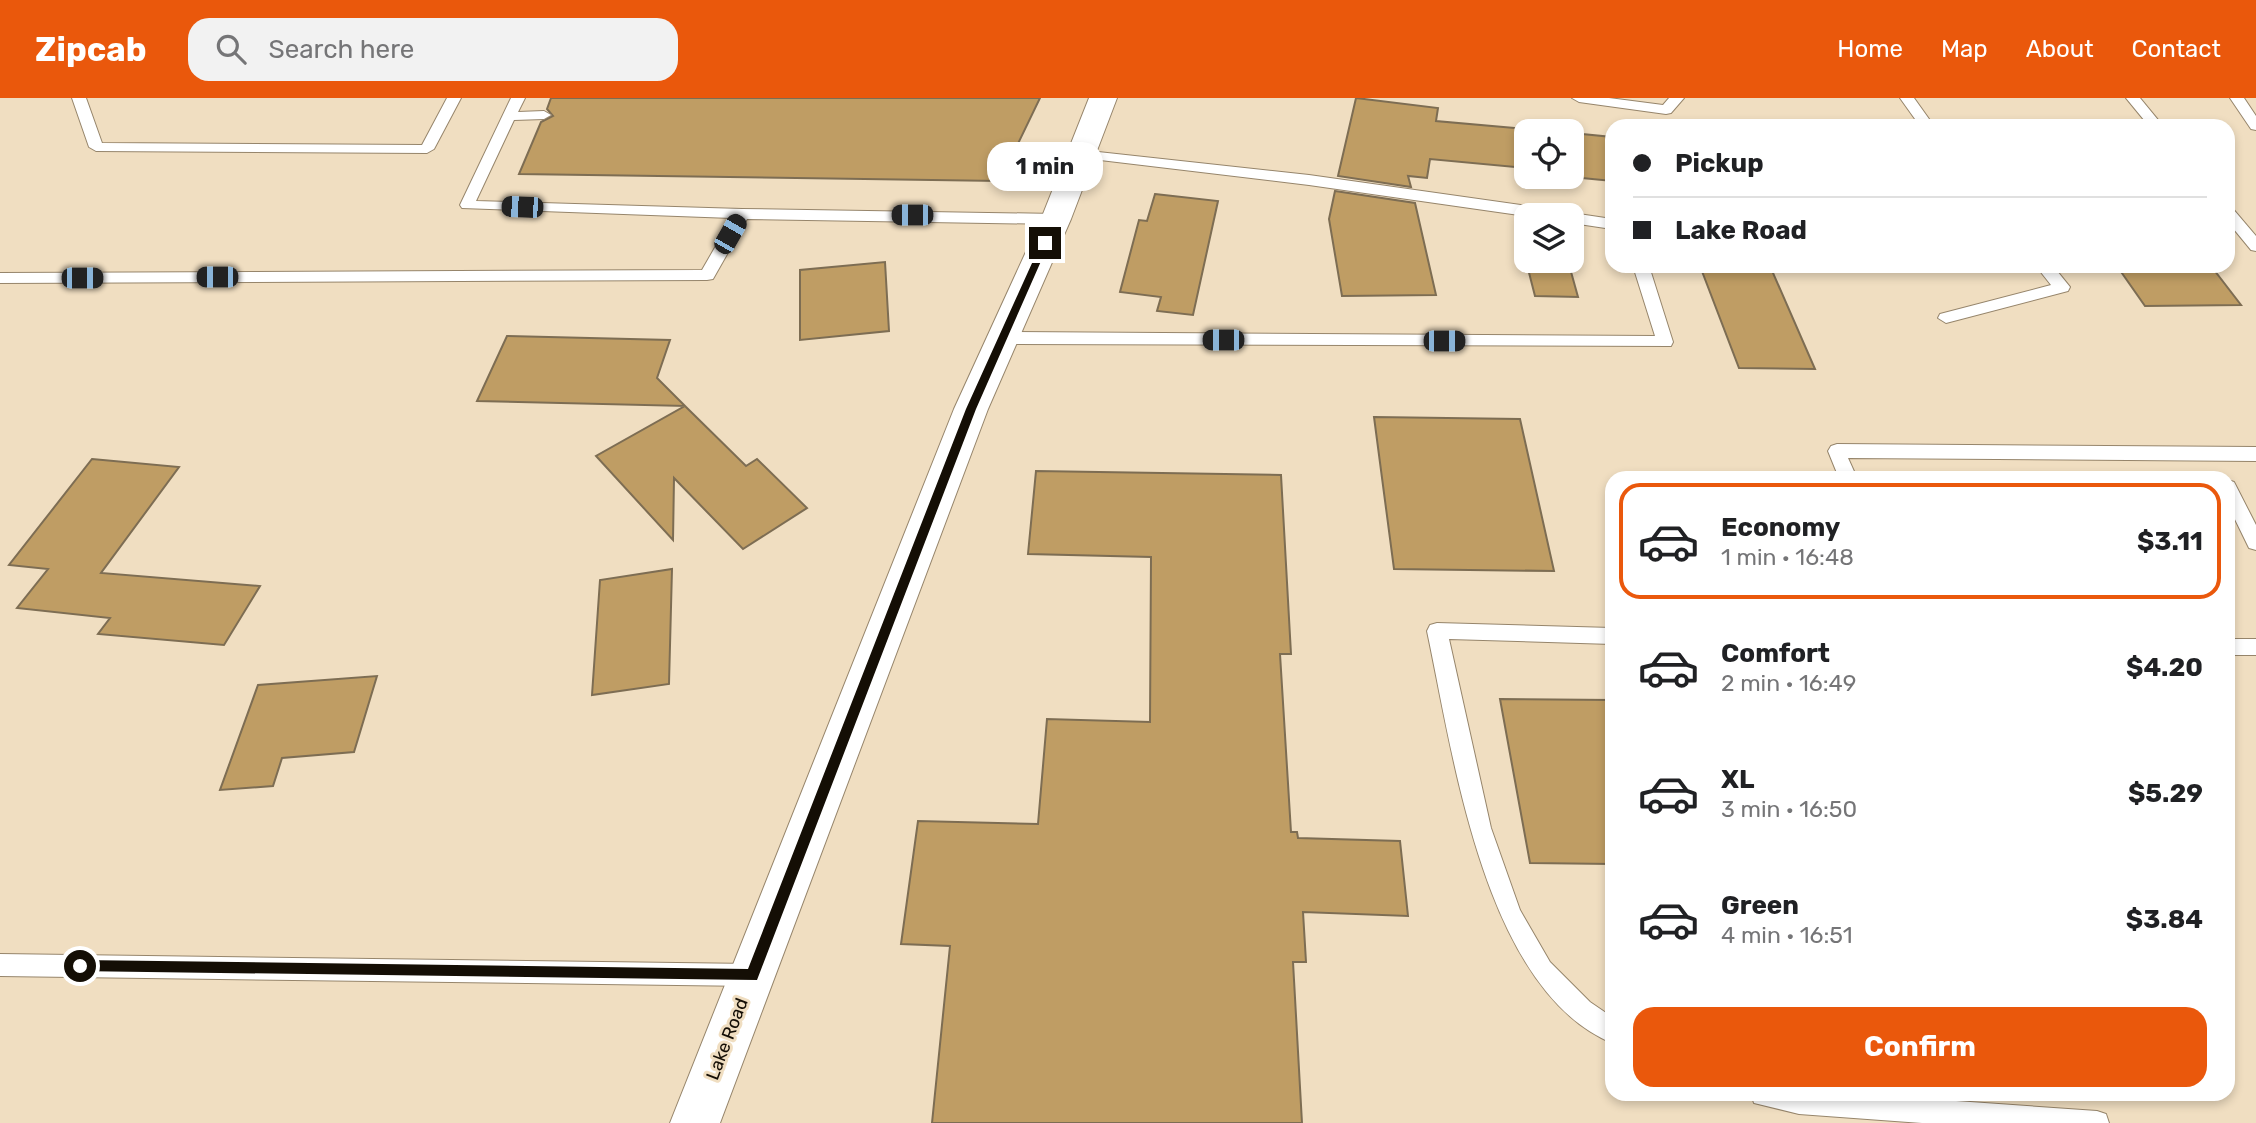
<!DOCTYPE html>
<html lang="en">
<head>
<meta charset="utf-8">
<style>
	:root { --surface:#fff; --page:#f2f2f2; --text:#202124; --muted:#757577; --line:#e0e0e0; --accent:#ea580c }
	body { margin:0; font-family:Rubik,sans-serif; background:var(--page); color:var(--text); height:100vh; display:flex; flex-direction:column; font-size:26px; white-space:nowrap }
	* { box-sizing:border-box; margin:0 }
	p { font-size:23px; color:var(--muted) }
	.icon { flex:none; width:38px; height:38px; fill:none; stroke:currentColor; stroke-width:2; stroke-linecap:round; stroke-linejoin:round }
	.map { position:relative; flex:1; overflow:hidden }
	.sheet { position:absolute; left:1605px; top:373px; width:630px; height:630px; display:flex; flex-direction:column; background:var(--surface); border-radius:21px; box-shadow:0 4px 10px #0003 }
	.sheet>* { flex:none }
	.banner { position:absolute; left:1605px; top:21px; width:630px; height:154px; border-radius:21px; box-shadow:0 4px 10px #0003; display:grid; align-content:center; height:154px; padding:0 28px; background:var(--surface) }
	.controls { position:absolute; left:1514px; top:21px; display:grid; gap:14px }
	.controls a { display:grid; place-items:center; width:70px; height:70px; border-radius:14px; background:var(--surface); box-shadow:0 4px 10px #0003; font-size:35px }
	.end { position:absolute; width:32px; height:32px; margin:-16px; border:9px solid #140e05; background:#fff; box-shadow:0 0 0 4px #fff }
	.from { border-radius:50% }
	.bubble { position:absolute; height:49px; border-radius:21px; background:var(--surface); box-shadow:0 4px 10px #0003; font-size:23px; font-weight:700; line-height:49px; text-align:center }
	.car { position:absolute; width:21px; height:42px; margin:-21px -10px; border-radius:9px; box-shadow:0 0 5px 2px #0007; background:linear-gradient(#222 24%,#8ab4d8 0 40%,#222 0 76%,#8ab4d8 0 86%,#222 0) }
	.banner b { display:flex; align-items:center; gap:24px; height:66px; font-size:26px }
	.banner b+b { border-top:2px solid var(--line) }
	.banner i { width:18px; height:18px; background:var(--text) }
	ul { padding:12px 0 0; list-style:none }
	li { display:flex; align-items:center; gap:21px; height:116px; margin:0 14px 10px; padding:0 14px; border:4px solid transparent; border-radius:21px }
	li div { flex:1 }
	li b { display:block; font-size:26px }
	li em { font-style:normal; font-weight:700 }
	li.current { border-color:var(--accent) }
	li>.icon { width:63px; height:63px; stroke-width:1.5 }
	.action { display:flex; gap:14px; margin-top:auto; padding:14px 28px }
	.action a { flex:1; height:80px; border-radius:21px; background:var(--accent); color:#fff; font-size:28px; font-weight:700; line-height:80px; text-align:center }
	header { display:flex; align-items:center; gap:42px; box-sizing:border-box; height:98px; padding:0 35px; background:var(--accent); color:#fff }
	header strong { font-size:33px }
	nav { display:flex; gap:38px; margin-inline-start:auto; font-size:24px }
	.search { width:490px; height:63px; background:var(--page); display:flex; align-items:center; gap:18px; box-sizing:border-box; padding:0 24px; border-radius:21px; color:var(--muted); font-size:26px }
	.map>svg:first-child { display:block }
	.building { fill:#bf9d64; stroke:#7d6d53; stroke-width:2 }
	.lines { fill:none; stroke-linecap:round; stroke-linejoin:round }
	.service-casing { stroke:#96856b; stroke-width:2 }
	.tertiary-casing { stroke:#96856b; stroke-width:2 }
	.service { fill:#fff; fill-rule:evenodd }
	.tertiary { fill:#fff; fill-rule:evenodd }
	.route { fill:#140e05 }
	.labels { text-anchor:middle; stroke-width:6; stroke-linejoin:round; paint-order:stroke }
	.street-label { font-size:18px; fill:#140e05; stroke:#f0dec1 }
</style>
</head>
<body>
<header>
<strong>Zipcab</strong>
<div class="search"><svg class="icon" aria-label="search" viewBox="0 0 24 24"><circle cx="10" cy="10" r="6"/><path d="M15 15l6 6"/></svg>Search here</div>
<nav><a>Home</a><a>Map</a><a>About</a><a>Contact</a></nav>
</header>
<div class="map">
<svg width="2256" height="1025" viewBox="0 0 2256 1025">
	<rect width="100%" height="100%" fill="#f0dec1"/>
	<path class="building" d="M 551,0 L 1040,0 L 1000,83 L 519,76 L 541,24 L 553,18 L 547,11 Z
		M 1356,0 L 1438,10 L 1436,23 L 1550,33 L 1526,33 L 1526,70 L 1430,61 L 1427,80 L 1408,78 L 1411,89 L 1338,78 Z
		M 1572,35 L 1612,39 L 1612,83 L 1572,79 Z
		M 1335,93 L 1415,105 L 1436,197 L 1342,198 L 1329,121 Z
		M 1155,96 L 1218,103 L 1193,217 L 1157,213 L 1161,199 L 1120,194 L 1139,122 L 1147,123 Z
		M 1526,163 L 1568,163 L 1578,199 L 1535,198 Z
		M 885,164 L 889,233 L 800,242 L 800,172 Z
		M 1700,168 L 1770,168 L 1815,271 L 1739,270 Z
		M 2117,168 L 2211,168 L 2241,207 L 2145,208 Z
		M 507,238 L 670,242 L 657,280 L 685,308 L 477,303 Z
		M 685,308 L 746,368 L 757,361 L 807,410 L 743,451 L 674,380 L 673,442 L 596,358 Z
		M 1374,319 L 1520,321 L 1554,473 L 1394,471 Z
		M 92,361 L 179,369 L 101,475 L 260,488 L 224,547 L 98,536 L 110,520 L 17,510 L 48,471 L 9,467 Z
		M 1036,373 L 1281,377 L 1291,556 L 1280,556 L 1291,734 L 1297,734 L 1298,740 L 1400,743 L 1408,818 L 1303,814 L 1306,864 L 1293,864 L 1302,1025 L 932,1025 L 950,848 L 901,846 L 918,723 L 1038,726 L 1047,621 L 1150,624 L 1151,459 L 1028,456 Z
		M 672,471 L 669,586 L 592,597 L 600,482 Z
		M 377,578 L 354,654 L 282,660 L 273,688 L 220,692 L 258,587 Z
		M 1500,601 L 1612,602 L 1612,766 L 1530,765 Z"/>
	<g class="lines">
		<g class="service-casing">
			<path id="service" d="M 72,0 L 86,0 L 102,45 L 422,47 L 447,0 L 461,0 L 434,51 L 427,55 L 96,53 L 89,49 Z
				M 511,0 L 525,0 L 518,14 L 544,13 L 551,17 L 544,21 L 514,22 L 476,103 L 742,111 L 1056,116 L 1063,121 L 1056,126 L 747,121 L 713,181 L 707,182 L 0,185 L 0,175 L 702,172 L 732,120 L 462,110 L 460,107 Z
				M 1572,0 L 1609,0 L 1663,7 L 1669,0 L 1684,0 L 1671,15 L 1666,16 L 1579,4 Z
				M 1900,0 L 1914,0 L 1934,28 L 1920,28 Z
				M 2126,0 L 2140,0 L 2163,28 L 2149,28 Z
				M 2230,0 L 2244,0 L 2256,18 L 2256,32 L 2251,31 Z
				M 1080,52 L 1309,77 L 1555,112 L 1562,117 L 1526,118 L 1309,87 L 1075,59 L 1073,56 Z
				M 2228,109 L 2233,111 L 2256,138 L 2256,153 L 2251,152 L 2228,124 Z
				M 1572,115 L 1612,121 L 1612,131 L 1572,125 L 1572,117 L 1566,117 Z
				M 1633,168 L 1649,168 L 1673,244 L 1671,248 L 1002,246 L 994,240 L 1002,234 L 1655,238 Z
				M 2036,168 L 2053,168 L 2070,189 L 2068,193 L 1946,225 L 1938,220 L 1940,216 L 2051,187 Z
				M 1837,346 L 2256,349 L 2256,363 L 1848,360 L 1857,380 L 1839,380 L 1828,353 L 1831,348 Z
				M 2228,382 L 2234,384 L 2256,427 L 2256,452 L 2249,450 L 2228,407 Z
				M 1437,525 L 1612,530 L 1612,546 L 1449,541 L 1491,730 L 1520,812 L 1550,864 L 1590,904 L 1612,919 L 1612,945 C 1483,891 1453,654 1427,533 L 1430,527 Z
				M 2228,541 L 2256,541 L 2256,557 L 2228,557 Z
				M 0,856 L 752,866 L 760,869 L 764,877 L 760,885 L 752,888 L 0,878 Z
				M 1751,996 L 1857,996 L 2097,1013 L 2106,1016 L 2109,1025 L 1922,1025 L 1799,1016 L 1754,1005 Z"/>
		</g>
		<g class="tertiary-casing">
			<path id="tertiary" d="M 1089,0 L 1117,0 L 1071,121 L 988,311 L 720,1025 L 670,1025 L 954,311 L 1041,121 Z"/>
		</g>
		<use href="#service" class="service"/>
		<use href="#tertiary" class="tertiary"/>
	</g>
	<path class="route" d="M 1042,143 L 1049,145 L 976,311 L 757,882 L 75,873 L 73,868 L 80,862 L 748,871 L 966,311 Z"/>
	<g class="labels">
		<g class="street-label">
			<text transform="translate(727 941) rotate(-69)" y="6">Lake Road</text>
		</g>
	</g>
</svg>
<div class="controls">
<a><svg class="icon" aria-label="locate" viewBox="0 0 24 24"><circle cx="12" cy="12" r="6"/><path d="M12 2v4M12 18v4M2 12h4M18 12h4"/></svg></a>
<a><svg class="icon" aria-label="layers" viewBox="0 0 24 24"><path d="M12 4l9 5-9 5-9-5zM3 14l9 5 9-5"/></svg></a>
</div>
<i class="end from" style="left:80px;top:868px"></i>
<i class="end" style="left:1045px;top:145px"></i>
<div class="bubble" style="left:987px;top:44px;width:116px">1 min</div>
<i class="car" style="left:522px;top:109px;rotate:272deg"></i>
<i class="car" style="left:912px;top:117px;rotate:270deg"></i>
<i class="car" style="left:730px;top:136px;rotate:30deg"></i>
<i class="car" style="left:217px;top:179px;rotate:270deg"></i>
<i class="car" style="left:82px;top:180px;rotate:90deg"></i>
<i class="car" style="left:1223px;top:242px;rotate:270deg"></i>
<i class="car" style="left:1444px;top:243px;rotate:90deg"></i>
<div class="banner">
<b><i class="from"></i>Pickup</b>
<b><i></i>Lake Road</b>
</div>
<section class="sheet">
<ul>
<li class="current"><svg class="icon" aria-label="car" viewBox="0 0 24 24"><path d="M5 17H2v-5l4-1 3-4h7l3 4 3 1v5h-3M9 17h6M6 11h13"/><circle cx="7" cy="17" r="2"/><circle cx="17" cy="17" r="2"/></svg><div><b>Economy</b><p>1 min · 16:48</p></div><em>$3.11</em></li>
<li><svg class="icon" aria-label="car" viewBox="0 0 24 24"><path d="M5 17H2v-5l4-1 3-4h7l3 4 3 1v5h-3M9 17h6M6 11h13"/><circle cx="7" cy="17" r="2"/><circle cx="17" cy="17" r="2"/></svg><div><b>Comfort</b><p>2 min · 16:49</p></div><em>$4.20</em></li>
<li><svg class="icon" aria-label="car" viewBox="0 0 24 24"><path d="M5 17H2v-5l4-1 3-4h7l3 4 3 1v5h-3M9 17h6M6 11h13"/><circle cx="7" cy="17" r="2"/><circle cx="17" cy="17" r="2"/></svg><div><b>XL</b><p>3 min · 16:50</p></div><em>$5.29</em></li>
<li><svg class="icon" aria-label="car" viewBox="0 0 24 24"><path d="M5 17H2v-5l4-1 3-4h7l3 4 3 1v5h-3M9 17h6M6 11h13"/><circle cx="7" cy="17" r="2"/><circle cx="17" cy="17" r="2"/></svg><div><b>Green</b><p>4 min · 16:51</p></div><em>$3.84</em></li>
</ul>
<div class="action"><a>Confirm</a></div>
</section>
</div>
</body>
</html>
